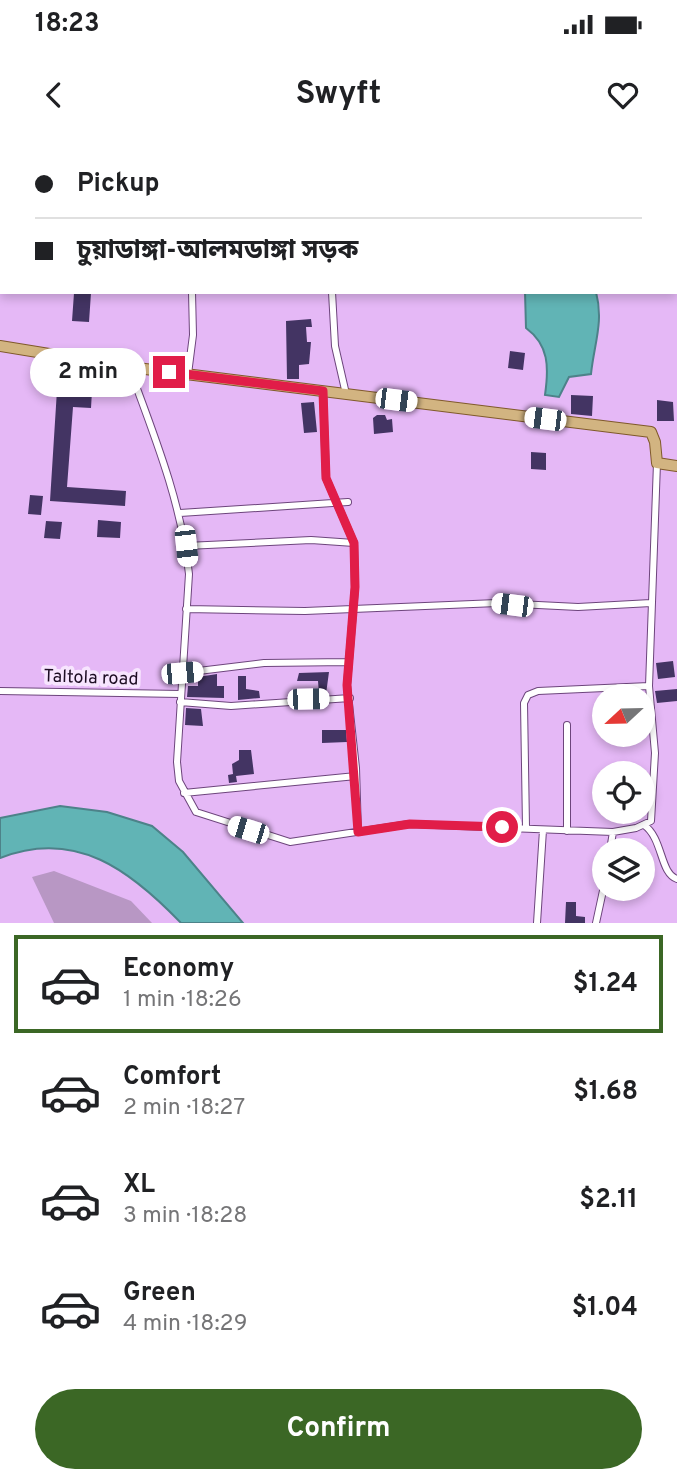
<!DOCTYPE html>
<html lang="en">
<head>
<meta charset="utf-8">
<style>
	:root { --surface:#fff; --page:#f6f6f6; --text:#202124; --muted:#757577; --line:#e0e0e0; --accent:#3b6725 }
	body { margin:0; font-family:Overpass,"Noto Sans Bengali",sans-serif; background:var(--page); color:var(--text); height:100vh; display:flex; flex-direction:column; font-size:26px; white-space:nowrap }
	* { box-sizing:border-box; margin:0 }
	p { font-size:23px; color:var(--muted) }
	.icon { flex:none; width:38px; height:38px; fill:none; stroke:currentColor; stroke-width:2; stroke-linecap:round; stroke-linejoin:round }
	.map { position:relative; height:783px; overflow:hidden }
	.drawer { display:flex; flex-direction:column; background:var(--surface); flex:1 }
	.drawer>* { flex:none }
	.guide { position:absolute; left:0px; top:0px; width:677px; height:154px; box-shadow:0 4px 10px #0003; display:grid; align-content:center; height:154px; padding:0 35px; background:var(--surface) }
	.needle { width:46px; rotate:248deg }
	.buttons { position:absolute; left:592px; top:544px; display:grid; gap:14px }
	.buttons a { display:grid; place-items:center; width:63px; height:63px; border-radius:50%; background:var(--surface); box-shadow:0 4px 10px #0003; font-size:35px }
	.end { position:absolute; width:32px; height:32px; margin:-16px; border:9px solid #e11d48; background:#fff; box-shadow:0 0 0 4px #fff }
	.from { border-radius:50% }
	.bubble { position:absolute; height:49px; border-radius:24px; background:var(--surface); box-shadow:0 4px 10px #0003; font-size:23px; font-weight:700; line-height:49px; text-align:center }
	.car { position:absolute; width:21px; height:42px; margin:-21px -10px; border-radius:9px; box-shadow:0 0 5px 2px #0007; background:linear-gradient(#fff 24%,#345 0 40%,#fff 0 76%,#345 0 86%,#fff 0) }
	.guide b { display:flex; align-items:center; gap:24px; height:66px; font-size:26px }
	.guide b+b { border-top:2px solid var(--line) }
	.guide i { width:18px; height:18px; background:var(--text) }
	ul { padding:12px 0 0; list-style:none }
	li { display:flex; align-items:center; gap:21px; height:98px; margin:0 14px 10px; padding:0 21px; border:4px solid transparent; border-radius:0px }
	li div { flex:1 }
	li b { display:block; font-size:26px }
	li em { font-style:normal; font-weight:700 }
	li.on { border-color:var(--accent) }
	li>.icon { width:63px; height:63px; stroke-width:1.5 }
	.action { display:flex; gap:14px; margin-top:auto; padding:14px 35px }
	.action a { flex:1; height:80px; border-radius:42px; background:var(--accent); color:#fff; font-size:28px; font-weight:700; line-height:80px; text-align:center }
	.status { display:flex; justify-content:space-between; align-items:center; height:49px; padding:0 35px; background:var(--surface); direction:ltr }
	.status svg { height:19px; fill:currentColor }
	header { display:flex; justify-content:space-between; align-items:center; height:91px; padding:0 35px; background:var(--surface); font-size:32px; font-weight:700 }
	.map>svg:first-child { display:block }
	.green { fill:#b897c4 }
	.water { fill:#61b4b5; stroke:#4d8289; stroke-width:2 }
	.building { fill:#433463 }
	.lines { fill:none; stroke-linecap:round; stroke-linejoin:round }
	.minor-casing { stroke:#6d457c; stroke-width:8 }
	.primary-casing { stroke:#7f592a; stroke-width:12 }
	.minor { stroke:#fff; stroke-width:6 }
	.primary { stroke:#d2b481; stroke-width:10 }
	.route { stroke:#e11d48; stroke-width:9 }
	.labels { text-anchor:middle; stroke-width:7; stroke-linejoin:round; paint-order:stroke }
	.street-label { font-size:18px; fill:#1d0d23; stroke:#f7e5fe }
</style>
</head>
<body>
<div class="status"><b>18:23</b><svg viewBox="0 0 49 12"><path d="M0 12V9h3v3zM5 12V6h3v6zM10 12V3h3v9zM15 12V0h3v12zM26 1h20v11H26zM47 4h2v5h-2z"/></svg></div>
<header><svg class="icon" aria-label="back" viewBox="0 0 24 24"><path d="M15 5l-7 7 7 7"/></svg>Swyft<svg class="icon" aria-label="heart" viewBox="0 0 24 24"><path d="M12 20l-8-8c-3-5 5-10 8-4 3-6 11-1 8 4z"/></svg></header>
<div class="map">
<svg width="677" height="783" viewBox="0 0 677 783">
	<rect width="100%" height="100%" fill="#e5b8f6"/>
	<path class="green" d="M 54,731 L 131,761 L 152,783 L 54,783 L 32,737 Z"/>
	<path class="water" d="M 525,152 L 596,152 C 604,182 594,204 591,234 L 569,237 L 559,257 L 545,255 C 549,227 549,205 526,188 Z
		M 60,666 L 107,672 L 152,686 L 183,712 L 243,783 L 181,783 C 131,731 76,688 0,718 L 0,678 Z"/>
	<path class="building" d="M 74,153 L 91,153 L 89,182 L 72,181 Z
		M 311,179 L 312,187 L 306,187 L 307,202 L 311,202 L 309,224 L 299,225 L 299,239 L 287,239 L 286,181 Z
		M 510,211 L 525,213 L 523,230 L 508,228 Z
		M 57,250 L 92,251 L 91,268 L 73,267 L 67,347 L 126,351 L 125,366 L 50,361 Z
		M 571,255 L 593,256 L 592,276 L 571,274 Z
		M 657,260 L 673,262 L 674,281 L 657,281 Z
		M 314,262 L 317,292 L 304,293 L 301,263 Z
		M 377,275 L 385,275 L 387,280 L 392,279 L 393,292 L 374,294 L 373,278 Z
		M 531,312 L 546,313 L 546,330 L 531,329 Z
		M 30,355 L 43,356 L 41,375 L 28,374 Z
		M 98,380 L 121,382 L 120,398 L 97,397 Z
		M 46,381 L 62,382 L 60,399 L 44,398 Z
		M 673,521 L 675,537 L 658,539 L 656,523 Z
		M 329,532 L 326,554 L 319,554 L 318,541 L 297,541 L 299,533 Z
		M 217,534 L 217,546 L 224,546 L 224,558 L 187,557 L 188,546 L 198,546 L 198,537 Z
		M 238,536 L 246,536 L 246,549 L 259,551 L 260,558 L 238,560 Z
		M 677,549 L 677,561 L 657,563 L 655,551 Z
		M 186,568 L 201,569 L 203,586 L 185,585 Z
		M 322,590 L 346,590 L 347,602 L 322,603 Z
		M 239,610 L 251,610 L 254,634 L 236,636 L 237,642 L 229,643 L 228,635 L 233,634 L 232,624 L 239,620 Z
		M 566,762 L 576,762 L 576,776 L 585,777 L 585,783 L 565,783 Z"/>
	<g class="lines">
		<g class="minor-casing">
			<path id="minor" d="M 332,152 L 335,206 L 346,254
				M 129,227 C 154,295 181,361 189,434 L 177,622 L 179,641 L 196,672 L 290,702 L 409,684 L 613,692 L 636,688 L 651,681 L 655,613 L 649,546 L 657,323
				M 188,234 L 193,195 L 192,152
				M 323,251 L 326,338 L 354,403 L 355,448 L 347,545 L 356,628 L 358,692
				M 180,373 L 348,362
				M 186,406 L 311,400 L 354,403
				M 186,469 L 305,471 L 497,463 L 578,467 L 651,463
				M 182,533 L 264,523 L 349,522
				M 0,551 L 181,554
				M 180,562 L 231,566 L 350,558
				M 184,653 L 356,636
				M 644,685 C 663,698 660,734 677,739
				M 526,687 L 524,563 L 528,555 L 538,551 L 649,546
				M 567,691 L 567,585
				M 610,710 L 613,692
				M 537,783 L 543,690
				M 596,783 L 604,746"/>
		</g>
		<g class="primary-casing">
			<path id="primary" d="M 0,206 L 129,227 L 651,292 L 655,302 L 657,323 L 677,326"/>
		</g>
		<use href="#minor" class="minor"/>
		<use href="#primary" class="primary"/>
	</g>
	<g class="lines">
		<path class="route" d="M 169,232 L 323,251 L 326,338 L 354,403 L 355,447 L 347,545 L 358,692 L 410,684 L 502,687"/>
	</g>
	<g class="labels">
		<g class="street-label">
			<text transform="translate(91 537) rotate(2)" y="6">Taltola road</text>
		</g>
	</g>
</svg>
<div class="buttons">
<a><svg class="needle" viewBox="-14 -14 28 28"><path d="M0-13l5 13h-10z" fill="#e53935"/><path d="M0 13l5-13h-10z" fill="#757577"/></svg></a>
<a><svg class="icon" aria-label="locate" viewBox="0 0 24 24"><circle cx="12" cy="12" r="6"/><path d="M12 2v4M12 18v4M2 12h4M18 12h4"/></svg></a>
<a><svg class="icon" aria-label="layers" viewBox="0 0 24 24"><path d="M12 4l9 5-9 5-9-5zM3 14l9 5 9-5"/></svg></a>
</div>
<i class="end from" style="left:502px;top:687px"></i>
<i class="end" style="left:169px;top:232px"></i>
<div class="bubble" style="left:30px;top:208px;width:116px">2 min</div>
<i class="car" style="left:396px;top:260px;rotate:97deg"></i>
<i class="car" style="left:545px;top:279px;rotate:277deg"></i>
<i class="car" style="left:186px;top:406px;rotate:174deg"></i>
<i class="car" style="left:512px;top:465px;rotate:277deg"></i>
<i class="car" style="left:182px;top:533px;rotate:85deg"></i>
<i class="car" style="left:308px;top:559px;rotate:89deg"></i>
<i class="car" style="left:248px;top:690px;rotate:287deg"></i>
<div class="guide">
<b><i class="from"></i>Pickup</b>
<b><i></i>চুয়াডাঙ্গা-আলমডাঙ্গা সড়ক</b>
</div>
</div>
<section class="drawer">
<ul>
<li class="on"><svg class="icon" aria-label="car" viewBox="0 0 24 24"><path d="M5 17H2v-5l4-1 3-4h7l3 4 3 1v5h-3M9 17h6M6 11h13"/><circle cx="7" cy="17" r="2"/><circle cx="17" cy="17" r="2"/></svg><div><b>Economy</b><p>1 min · 18:26</p></div><em>$1.24</em></li>
<li><svg class="icon" aria-label="car" viewBox="0 0 24 24"><path d="M5 17H2v-5l4-1 3-4h7l3 4 3 1v5h-3M9 17h6M6 11h13"/><circle cx="7" cy="17" r="2"/><circle cx="17" cy="17" r="2"/></svg><div><b>Comfort</b><p>2 min · 18:27</p></div><em>$1.68</em></li>
<li><svg class="icon" aria-label="car" viewBox="0 0 24 24"><path d="M5 17H2v-5l4-1 3-4h7l3 4 3 1v5h-3M9 17h6M6 11h13"/><circle cx="7" cy="17" r="2"/><circle cx="17" cy="17" r="2"/></svg><div><b>XL</b><p>3 min · 18:28</p></div><em>$2.11</em></li>
<li><svg class="icon" aria-label="car" viewBox="0 0 24 24"><path d="M5 17H2v-5l4-1 3-4h7l3 4 3 1v5h-3M9 17h6M6 11h13"/><circle cx="7" cy="17" r="2"/><circle cx="17" cy="17" r="2"/></svg><div><b>Green</b><p>4 min · 18:29</p></div><em>$1.04</em></li>
</ul>
<div class="action"><a>Confirm</a></div>
</section>
</body>
</html>
